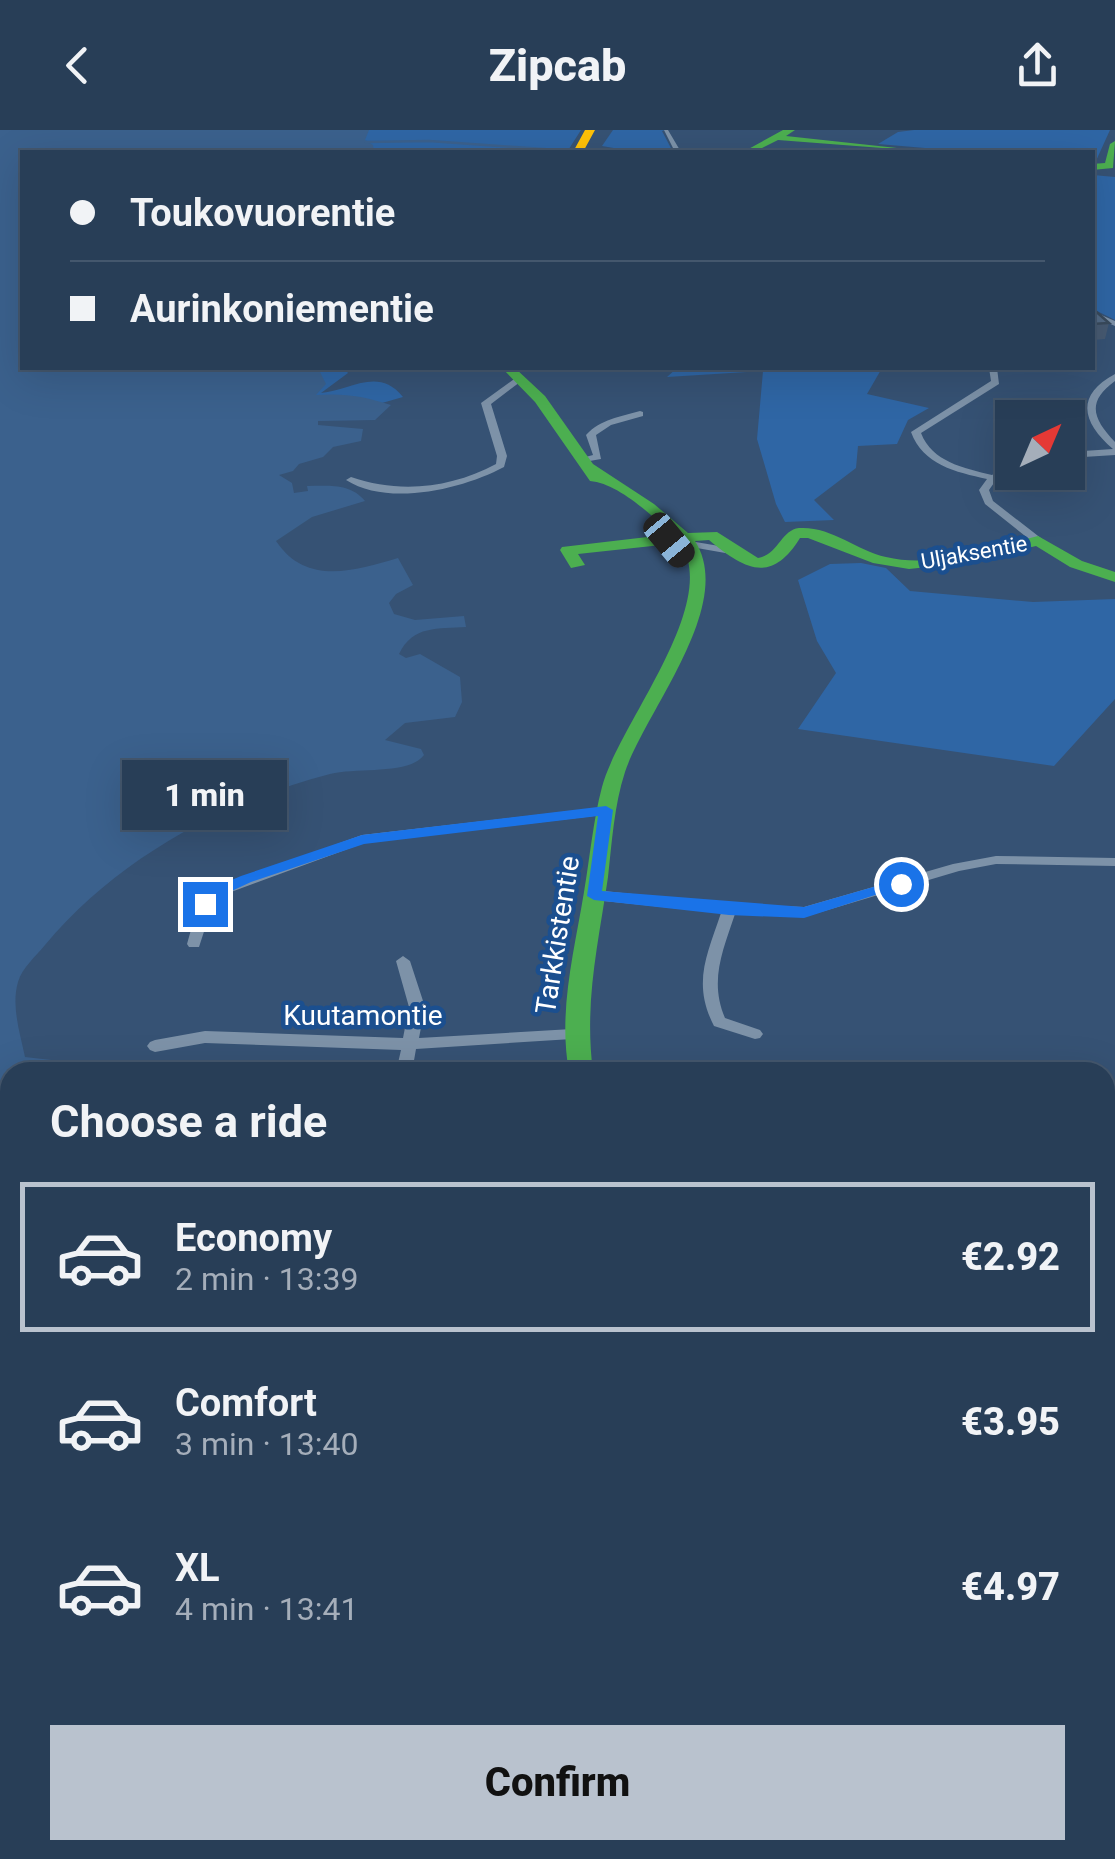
<!DOCTYPE html>
<html lang="en">
<head>
<meta charset="utf-8">
<style>
	:root { --surface:#283e57; --page:#344961; --text:#f1f3f6; --muted:#a5aeba; --line:#44576d; --accent:#b9c2ce }
	body { margin:0; font-family:Roboto,sans-serif; background:var(--page); color:var(--text); height:100vh; display:flex; flex-direction:column; font-size:38px; white-space:nowrap }
	* { box-sizing:border-box; margin:0 }
	p { font-size:32px; color:var(--muted) }
	.icon { flex:none; width:55px; height:55px; fill:none; stroke:currentColor; stroke-width:2; stroke-linecap:round; stroke-linejoin:round }
	.map { position:relative; flex:1; overflow:hidden }
	.sheet { position:absolute; left:0px; top:932px; width:1115px; height:798px; display:flex; flex-direction:column; background:var(--surface); border-radius:30px 30px 0 0; box-shadow:0 10px 40px #0002,0 0 0 2px var(--line) }
	.sheet>* { flex:none }
	.hud { position:absolute; left:20px; top:20px; width:1075px; height:220px; border-radius:0px; box-shadow:0 10px 40px #0002,0 0 0 2px var(--line); display:grid; align-content:center; height:220px; padding:0 50px; background:var(--surface) }
	.needle { width:65px; rotate:44deg }
	.controls { position:absolute; left:995px; top:270px; display:grid; gap:20px }
	.controls a { display:grid; place-items:center; width:90px; height:90px; border-radius:0px; background:var(--surface); box-shadow:0 10px 40px #0002,0 0 0 2px var(--line); font-size:50px }
	.end { position:absolute; width:45px; height:45px; margin:-22px; border:12px solid #1a73e8; background:#fff; box-shadow:0 0 0 5px #fff }
	.from { border-radius:50% }
	.bubble { position:absolute; height:70px; border-radius:0px; background:var(--surface); box-shadow:0 10px 40px #0002,0 0 0 2px var(--line); font-size:32px; font-weight:800; line-height:70px; text-align:center }
	.car { position:absolute; width:30px; height:60px; margin:-30px -15px; border-radius:12px; box-shadow:0 0 8px 2px #0007; background:linear-gradient(#222 24%,#8ab4d8 0 40%,#222 0 76%,#8ab4d8 0 86%,#222 0) }
	.hud b { display:flex; align-items:center; gap:35px; height:95px; font-size:38px }
	.hud b+b { border-top:2px solid var(--line) }
	.hud i { width:25px; height:25px; background:var(--text) }
	ul { padding:0; list-style:none }
	li { display:flex; align-items:center; gap:30px; height:150px; margin:0 20px 15px; padding:0 30px; border:5px solid transparent; border-radius:0px }
	li div { flex:1 }
	li b { display:block; font-size:38px }
	li em { font-style:normal; font-weight:800 }
	li.active { border-color:var(--accent) }
	li>.icon { width:90px; height:90px; stroke-width:1.5 }
	h2 { padding:0 50px; font-size:45px; line-height:120px }
	.action { display:flex; gap:20px; margin-top:auto; padding:20px 50px }
	.action a { flex:1; height:115px; border-radius:0px; background:var(--accent); color:#111; font-size:40px; font-weight:800; line-height:115px; text-align:center }
	header { display:flex; justify-content:space-between; align-items:center; height:130px; padding:0 50px; background:var(--surface); font-size:45px; font-weight:800 }
	.map>svg:first-child { display:block }
	.green { fill:#2f66a5 }
	.water { fill:#3b618d }
	.lines { fill:none; stroke-linecap:round; stroke-linejoin:round }
	.stream-far1 { stroke:#3b618d; stroke-width:2.5 }
	.stream { stroke:#3b618d; stroke-width:8 }
	.street { fill:#7d92a8; fill-rule:evenodd }
	.fast { fill:#4caf50; fill-rule:evenodd }
	.slow { fill:#ffc107; fill-rule:evenodd }
	.wall { fill:#475a72 }
	.building { fill:#526984; stroke:#394a5c; stroke-width:2.5 }
	.route { fill:#1a73e8 }
	.labels { text-anchor:middle; stroke-width:9; stroke-linejoin:round; paint-order:stroke }
	.far-street-label { font-size:22px; fill:#fff; stroke:#1b4f8f }
	.street-label { font-size:28px; fill:#fff; stroke:#1b4f8f }
</style>
</head>
<body>
<header><svg class="icon" aria-label="back" viewBox="0 0 24 24"><path d="M15 5l-7 7 7 7"/></svg>Zipcab<svg class="icon" aria-label="share" viewBox="0 0 24 24"><path d="M12 15V3M7 8l5-5 5 5M5 13v7h14v-7"/></svg></header>
<div class="map">
<svg width="1115" height="1729" viewBox="0 0 1115 1729">
	<rect width="100%" height="100%" fill="#365274"/>
	<path class="green" d="M 0,0 L 581,0 L 567,22 L 22,22 L 22,238 L 344,238 L 348,243 L 321,263 C 350,261 378,236 403,267 L 375,275 L 0,273 Z
		M 613,0 L 666,0 L 662,1 L 673,22 L 637,22 L 602,16 Z
		M 914,0 L 1110,0 L 1095,33 L 1092,22 L 972,22 L 878,14 L 898,2 Z
		M 1093,45 L 1115,47 L 1115,190 L 1093,179 Z
		M 677,238 L 882,238 L 867,264 L 929,278 L 908,290 L 897,314 L 858,316 L 856,338 L 814,370 L 834,390 L 785,392 L 776,374 L 757,309 L 763,241 L 667,247 Z
		M 861,433 L 886,438 L 910,461 L 1033,472 L 1115,469 L 1115,569 L 1054,636 L 798,599 L 836,543 L 817,511 L 798,450 L 830,434 Z
		M 10,1208 L 10,1720 L 104,1720 L 100,1729 L 0,1729 L 0,1212 Z
		M 120,1720 L 255,1720 L 275,1729 L 115,1729 Z"/>
	<path class="water" d="M 0,0 L 369,0 L 365,10 L 373,15 L 374,22 L 22,22 L 22,238 L 318,238 L 326,254 L 316,265 C 345,263 363,266 391,275 L 375,290 L 318,291 L 318,295 L 363,299 L 361,311 L 333,317 L 323,327 L 299,334 L 293,341 L 279,345 L 292,353 L 294,363 L 308,361 L 307,356 C 329,356 350,353 365,371 L 312,387 L 276,411 C 306,456 354,441 398,428 L 413,455 L 396,464 L 389,473 L 394,484 L 415,490 L 464,486 L 466,497 C 438,499 413,495 399,524 L 406,528 L 420,524 L 460,547 L 462,572 L 455,587 L 405,593 L 385,610 L 421,619 L 424,625 C 409,645 359,637 330,644 C 222,672 117,729 45,815 C 36,826 22,838 18,852 C 11,876 20,903 25,927 L 78,933 L 91,942 L 10,942 L 10,1049 L 0,1053 Z"/>
	<g class="lines">
		<path class="stream-far1" d="M 366,12 L 429,11 L 557,20"/>
		<path class="stream" d="M 0,1342 L 10,1326"/>
		<path class="street" d="M 664,0 L 668,0 L 681,22 L 675,22 Z
			M 1092,181 L 1115,191 L 1115,196 L 1092,186 Z
			M 989,238 L 997,238 L 999,254 L 921,303 C 932,332 964,338 992,345 L 1012,333 L 1012,340 L 996,350 L 989,360 L 993,371 L 1042,409 L 1042,413 L 1034,413 L 985,374 L 979,360 L 987,349 C 956,342 923,335 911,302 L 991,251 Z
			M 1115,244 L 1115,251 C 1086,272 1093,289 1115,312 L 1115,325 L 1068,328 L 1068,322 L 1113,319 C 1083,293 1074,266 1115,244 Z
			M 517,247 L 524,249 L 491,274 L 507,326 L 504,337 C 463,359 388,377 346,350 L 351,347 C 400,364 451,358 496,334 L 497,326 L 481,273 Z
			M 640,281 L 643,282 L 643,286 L 611,295 L 596,305 L 601,329 L 578,333 L 578,329 L 593,325 L 586,305 C 601,289 620,287 640,281 Z
			M 678,409 L 731,418 L 736,421 L 731,424 L 674,414 L 673,412 Z
			M 606,677 L 613,681 L 611,684 L 364,713 L 223,765 L 212,777 L 199,817 L 189,817 L 187,814 L 198,775 L 213,759 L 362,705 Z
			M 996,726 L 1115,728 L 1115,736 L 996,734 L 959,741 L 804,787 L 735,784 C 723,820 709,851 725,888 L 760,900 L 763,904 L 760,908 L 755,909 L 714,896 C 692,853 707,825 721,783 L 594,770 L 587,765 L 594,760 L 729,774 L 804,777 L 953,734 Z
			M 403,826 L 410,831 L 425,877 L 419,908 L 572,899 L 580,904 L 572,909 L 416,919 L 412,942 L 396,942 L 401,920 L 205,913 L 155,922 L 150,920 L 147,916 L 150,912 L 155,910 L 205,901 L 403,908 L 409,877 L 396,831 Z
			M 1115,1125 L 1115,1142 L 1105,1147 L 1105,1130 Z
			M 1105,1238 L 1115,1244 L 1115,1266 L 1105,1260 Z
			M 838,1720 L 862,1720 L 861,1729 L 837,1729 Z"/>
		<path class="fast" d="M 783,0 L 795,0 L 786,6 L 934,22 L 778,10 L 754,22 L 743,22 Z
			M 1115,11 L 1113,38 L 1092,40 L 1092,34 L 1105,33 L 1110,14 Z
			M 502,238 L 515,238 L 545,266 L 593,334 L 654,374 L 688,403 L 717,402 L 758,428 C 778,425 781,400 799,398 C 831,396 856,420 886,427 C 935,439 991,417 1038,406 L 1082,431 L 1115,442 L 1115,452 L 1070,437 L 1036,416 L 965,433 L 909,439 L 873,433 L 808,408 L 800,408 C 771,455 744,439 709,410 L 695,411 C 736,475 646,580 625,642 C 614,676 612,712 608,747 C 598,816 584,872 593,942 L 569,942 C 558,881 574,823 584,762 C 590,727 593,691 602,657 C 618,595 722,473 680,413 L 578,424 L 585,435 L 571,438 L 560,420 L 562,417 L 673,404 C 652,386 618,353 590,351 L 535,272 Z"/>
		<path class="slow" d="M 585,0 L 595,0 L 583,22 L 573,22 Z
			M 602,1720 L 638,1720 L 635,1729 L 599,1729 Z"/>
	</g>
	<path class="wall" d="M 1092,178 L 1109,193 L 1105,209 L 1092,210 Z"/>
	<path class="building" d="M 1092,178 L 1109,193 L 1092,194 Z"/>
	<path class="route" d="M 606,676 L 613,680 L 602,761 L 804,777 L 901,749 L 909,754 L 804,788 L 729,785 L 594,770 L 587,766 L 598,686 L 364,714 L 251,752 L 223,765 L 210,778 L 197,774 L 213,758 L 241,746 L 362,705 Z"/>
	<g class="labels">
		<g class="far-street-label">
			<text transform="translate(974 422) rotate(-10)" y="8">Uljaksentie</text>
		</g>
		<g class="street-label">
			<text transform="translate(557 805) rotate(-81)" y="10">Tarkkistentie</text>
			<text x="363" y="895">Kuutamontie</text>
		</g>
	</g>
</svg>
<div class="controls">
<a><svg class="needle" viewBox="-14 -14 28 28"><path d="M0-13l5 13h-10z" fill="#e53935"/><path d="M0 13l5-13h-10z" fill="#a5aeba"/></svg></a>
</div>
<i class="end from" style="left:901px;top:754px"></i>
<i class="end" style="left:205px;top:774px"></i>
<div class="bubble" style="left:122px;top:630px;width:165px">1 min</div>
<i class="car" style="left:669px;top:410px;rotate:140deg"></i>
<div class="hud">
<b><i class="from"></i>Toukovuorentie</b>
<b><i></i>Aurinkoniementie</b>
</div>
<section class="sheet">
<h2>Choose a ride</h2>
<ul>
<li class="active"><svg class="icon" aria-label="car" viewBox="0 0 24 24"><path d="M5 17H2v-5l4-1 3-4h7l3 4 3 1v5h-3M9 17h6M6 11h13"/><circle cx="7" cy="17" r="2"/><circle cx="17" cy="17" r="2"/></svg><div><b>Economy</b><p>2 min · 13:39</p></div><em>€2.92</em></li>
<li><svg class="icon" aria-label="car" viewBox="0 0 24 24"><path d="M5 17H2v-5l4-1 3-4h7l3 4 3 1v5h-3M9 17h6M6 11h13"/><circle cx="7" cy="17" r="2"/><circle cx="17" cy="17" r="2"/></svg><div><b>Comfort</b><p>3 min · 13:40</p></div><em>€3.95</em></li>
<li><svg class="icon" aria-label="car" viewBox="0 0 24 24"><path d="M5 17H2v-5l4-1 3-4h7l3 4 3 1v5h-3M9 17h6M6 11h13"/><circle cx="7" cy="17" r="2"/><circle cx="17" cy="17" r="2"/></svg><div><b>XL</b><p>4 min · 13:41</p></div><em>€4.97</em></li>
</ul>
<div class="action"><a>Confirm</a></div>
</section>
</div>
</body>
</html>
